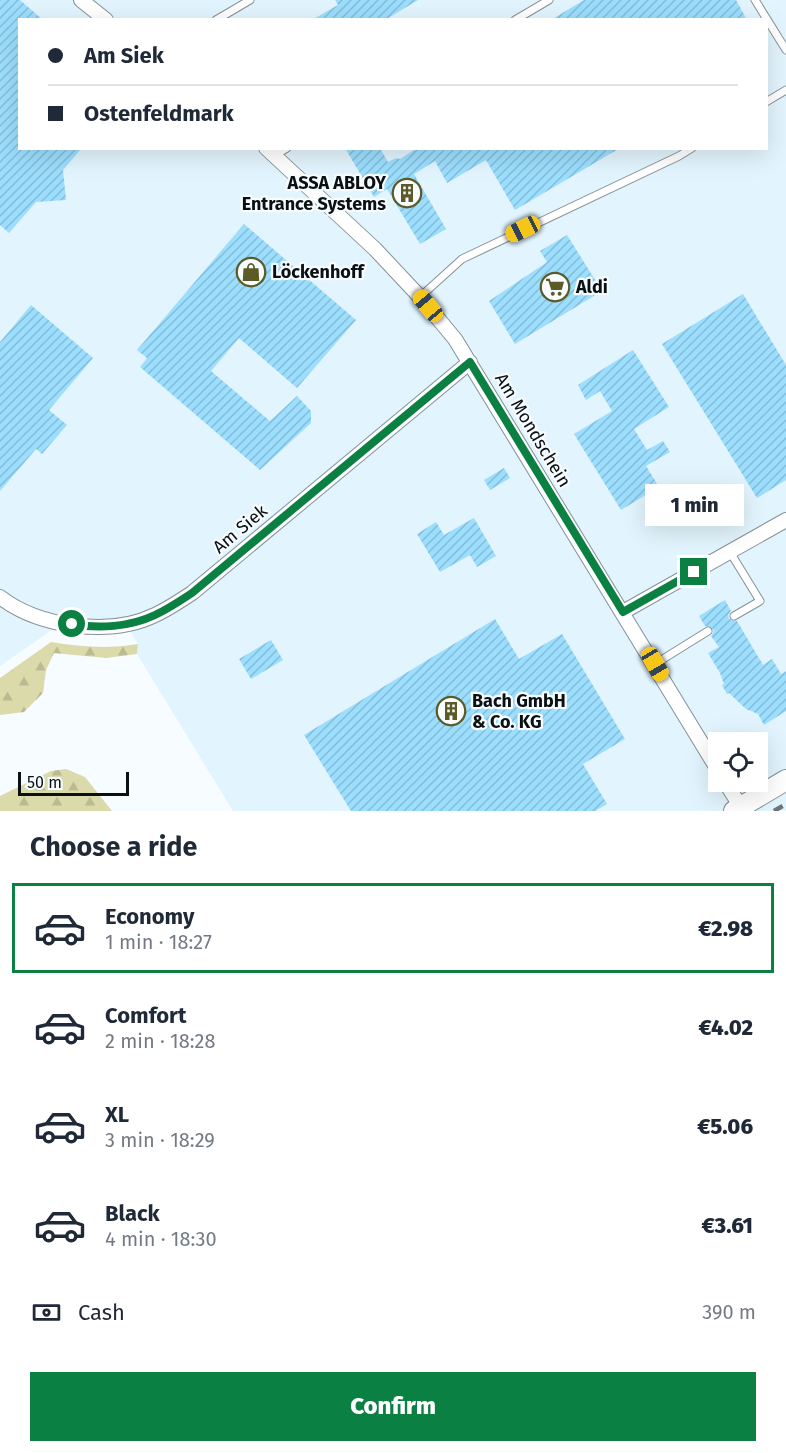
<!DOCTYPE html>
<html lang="en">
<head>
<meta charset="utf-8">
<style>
	:root { --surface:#fff; --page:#f6f6f7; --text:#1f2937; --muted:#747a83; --line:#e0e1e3; --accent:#0b8043 }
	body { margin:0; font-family:"Fira Sans",sans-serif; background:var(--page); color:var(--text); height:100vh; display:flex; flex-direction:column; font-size:22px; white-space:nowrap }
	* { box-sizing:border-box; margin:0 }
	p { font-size:20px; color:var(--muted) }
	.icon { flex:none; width:33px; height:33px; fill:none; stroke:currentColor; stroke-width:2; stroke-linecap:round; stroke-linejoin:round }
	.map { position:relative; height:811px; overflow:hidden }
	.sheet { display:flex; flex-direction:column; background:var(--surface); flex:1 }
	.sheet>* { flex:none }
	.banner { position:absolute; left:18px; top:18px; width:750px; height:132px; border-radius:0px; box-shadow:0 6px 24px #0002; display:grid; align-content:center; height:132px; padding:0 30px; background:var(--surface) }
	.buttons { position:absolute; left:708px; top:732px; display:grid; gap:12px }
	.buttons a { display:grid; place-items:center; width:60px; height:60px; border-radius:0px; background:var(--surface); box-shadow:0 6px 24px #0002; font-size:30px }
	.scale { position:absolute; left:18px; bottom:15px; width:111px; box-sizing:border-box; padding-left:6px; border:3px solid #0b1012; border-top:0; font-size:16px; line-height:21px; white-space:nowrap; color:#0b1012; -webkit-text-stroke:4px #f6fcff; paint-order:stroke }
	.end { position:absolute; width:27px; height:27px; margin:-14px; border:8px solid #0b8043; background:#fff; box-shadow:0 0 0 3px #fff }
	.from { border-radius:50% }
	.bubble { position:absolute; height:42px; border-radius:0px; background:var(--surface); box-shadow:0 6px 24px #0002; font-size:20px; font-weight:800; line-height:42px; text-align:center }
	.car { position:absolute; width:18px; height:36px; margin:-18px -9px; border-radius:8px; box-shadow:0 0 4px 2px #0007; background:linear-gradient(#f5c518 24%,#345 0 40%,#f5c518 0 76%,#345 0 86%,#f5c518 0) }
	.banner b { display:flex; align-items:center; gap:21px; height:57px; font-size:22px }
	.banner b+b { border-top:2px solid var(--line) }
	.banner i { width:15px; height:15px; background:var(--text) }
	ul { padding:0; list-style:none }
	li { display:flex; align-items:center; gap:18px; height:90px; margin:0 12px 9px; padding:0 18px; border:3px solid transparent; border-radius:0px }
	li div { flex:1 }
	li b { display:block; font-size:22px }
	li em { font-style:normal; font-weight:800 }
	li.selected { border-color:var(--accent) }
	li>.icon { width:54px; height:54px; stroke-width:1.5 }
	h2 { padding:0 30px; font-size:27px; line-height:72px }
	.pay { display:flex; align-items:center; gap:15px; height:66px; padding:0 30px; font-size:22px }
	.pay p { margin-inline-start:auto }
	.primary-button { display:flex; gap:12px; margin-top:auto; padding:12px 30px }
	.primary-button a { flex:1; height:69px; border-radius:0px; background:var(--accent); color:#fff; font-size:24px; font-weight:800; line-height:69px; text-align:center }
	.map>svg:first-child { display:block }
	.built { fill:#e2f4fd; fill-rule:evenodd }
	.forest { fill:url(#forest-firs) }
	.building { fill:url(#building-hatch) }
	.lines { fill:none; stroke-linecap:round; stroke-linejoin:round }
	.service-casing { stroke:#859198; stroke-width:9 }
	.minor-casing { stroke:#859198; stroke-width:16 }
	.secondary-casing { stroke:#859198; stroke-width:22 }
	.service { stroke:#fff; stroke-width:7 }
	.minor { stroke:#fff; stroke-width:14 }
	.secondary { stroke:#fff; stroke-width:20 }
	.rail { stroke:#6f7577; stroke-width:4.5; stroke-dasharray:10 10; stroke-linecap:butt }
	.route { stroke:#0b8043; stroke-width:8 }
	.labels { text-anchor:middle; stroke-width:4.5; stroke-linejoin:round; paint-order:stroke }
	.poi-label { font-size:18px; font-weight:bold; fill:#0b1012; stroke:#f6fcff; text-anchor:start }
	.street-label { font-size:18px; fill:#0b1012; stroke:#f6fcff }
</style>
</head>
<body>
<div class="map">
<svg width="786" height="811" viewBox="0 0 786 811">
	<defs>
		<pattern id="forest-firs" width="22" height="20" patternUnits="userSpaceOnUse" patternTransform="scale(1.5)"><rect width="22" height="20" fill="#dbdaab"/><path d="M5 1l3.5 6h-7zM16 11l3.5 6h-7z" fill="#bbba92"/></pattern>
		<pattern id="building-hatch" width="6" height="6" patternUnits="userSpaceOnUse" patternTransform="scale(1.5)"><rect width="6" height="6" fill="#9cdefe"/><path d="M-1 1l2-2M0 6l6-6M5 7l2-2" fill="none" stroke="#85bdd9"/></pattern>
	</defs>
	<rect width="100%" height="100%" fill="#f6fcff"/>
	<path class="built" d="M 0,0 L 786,0 L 786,811 L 233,811 L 137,654 L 138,644 L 122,618 L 97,619 L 72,616 L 0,666 ZM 20,20 L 766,20 L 766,148 L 20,148 ZM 718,742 L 758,742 L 758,782 L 718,782 Z"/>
	<path class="forest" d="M 51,642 C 81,647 108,649 138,644 L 137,654 L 106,658 L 54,653 L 46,670 L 43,693 L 24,712 L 0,715 L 0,678 Z
		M 66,769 L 85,777 L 112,811 L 0,811 L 0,796 L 51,771 Z"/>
	<path class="building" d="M 0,0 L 20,0 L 43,20 L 20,20 L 20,148 L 82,148 L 63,170 L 66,200 L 36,202 L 9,233 L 0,225 Z
		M 335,0 L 418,0 L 385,20 L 312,20 L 338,5 Z
		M 584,0 L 736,0 L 747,20 L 551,20 Z
		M 345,148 L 380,148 L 388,162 L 396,158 L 400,159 L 417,148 L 620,148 L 515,210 L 486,160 L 447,183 L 435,161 L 414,174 L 446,229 L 420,244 L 387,189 L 374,197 Z
		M 244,224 L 356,320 L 297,388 L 239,338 L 211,371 L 270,421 L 297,396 L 311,411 L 311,423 L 260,470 L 140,367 L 147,358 L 137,350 Z
		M 567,235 L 602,291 L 515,344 L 489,301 L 547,262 L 540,251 Z
		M 743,294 L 786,365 L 786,480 L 757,498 L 662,344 Z
		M 31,305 L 93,358 L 49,410 L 67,425 L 42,454 L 36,449 L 0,491 L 0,342 Z
		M 633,350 L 669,407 L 634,429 L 647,450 L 663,441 L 670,452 L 646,466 L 659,487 L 621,510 L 574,434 L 612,411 L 600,391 L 586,400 L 578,385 Z
		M 504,468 L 510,478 L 490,490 L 484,480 Z
		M 474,518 L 496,556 L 477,567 L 470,555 L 440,572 L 417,534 L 436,522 L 444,535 Z
		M 725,600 L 731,611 L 728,615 L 729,619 L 737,621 L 763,665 L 772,659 L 781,674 L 786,671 L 786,711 L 764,725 L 758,714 L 746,709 L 729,693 L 727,694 L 722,685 L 724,684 L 720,673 L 708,653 L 719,647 L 711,636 L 714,631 L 712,628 L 705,626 L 699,616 Z
		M 495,619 L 519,659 L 562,634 L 625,739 L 583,764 L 607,804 L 595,811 L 351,811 L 304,735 Z
		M 271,640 L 283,660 L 251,679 L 239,659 Z"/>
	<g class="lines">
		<g class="service-casing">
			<path id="service" d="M 755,0 L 786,50
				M 216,20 L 250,0
				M 515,20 L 549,0
				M 766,102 L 786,90
				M 275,155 L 287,148
				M 420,297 L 462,259 L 679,156 L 692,148
				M 730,552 L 760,601 L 734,616
				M 655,664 L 708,631"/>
		</g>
		<g class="minor-casing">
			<path id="minor" d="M 81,0 L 106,20
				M 266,148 L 375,249 L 420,297 L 455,339 L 718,770
				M 0,597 C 39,627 110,637 155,615 C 168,609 180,601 192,593 L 470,362
				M 623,612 L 786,520
				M 725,782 L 741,807"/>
		</g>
		<g class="secondary-casing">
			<path id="secondary" d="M 734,811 L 786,780"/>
		</g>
		<use href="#service" class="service"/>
		<use href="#minor" class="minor"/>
		<use href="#secondary" class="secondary"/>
		<path class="rail" d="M 774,811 L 786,804"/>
	</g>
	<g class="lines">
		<path class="route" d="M 72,624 C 98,629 130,627 155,615 C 168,609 180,601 192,593 L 470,362 L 623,612 L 694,572"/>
	</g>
	<defs>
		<g id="building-ring" transform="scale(1.5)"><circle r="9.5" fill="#f6fcff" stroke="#5c5a26" stroke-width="1.5"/><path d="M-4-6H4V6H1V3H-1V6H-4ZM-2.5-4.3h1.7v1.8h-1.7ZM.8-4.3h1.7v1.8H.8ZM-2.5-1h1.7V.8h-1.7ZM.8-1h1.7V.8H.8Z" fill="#5c5a26"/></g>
		<g id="shop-ring" transform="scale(1.5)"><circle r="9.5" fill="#f6fcff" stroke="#5c5a26" stroke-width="1.5"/><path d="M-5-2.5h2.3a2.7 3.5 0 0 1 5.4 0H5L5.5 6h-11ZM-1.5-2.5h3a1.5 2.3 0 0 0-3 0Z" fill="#5c5a26"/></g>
		<g id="supermarket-ring" transform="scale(1.5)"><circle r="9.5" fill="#f6fcff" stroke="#5c5a26" stroke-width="1.5"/><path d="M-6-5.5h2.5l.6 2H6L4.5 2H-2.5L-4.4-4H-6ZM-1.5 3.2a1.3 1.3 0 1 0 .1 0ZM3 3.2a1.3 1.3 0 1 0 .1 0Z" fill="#5c5a26"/></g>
	</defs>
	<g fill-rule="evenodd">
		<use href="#building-ring" x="407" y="193"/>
		<use href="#shop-ring" x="251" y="272"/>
		<use href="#supermarket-ring" x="555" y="287"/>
		<use href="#building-ring" x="451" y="711"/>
	</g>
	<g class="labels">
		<g class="poi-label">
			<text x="386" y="189" text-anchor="end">ASSA ABLOY<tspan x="386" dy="21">Entrance Systems</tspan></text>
			<text x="272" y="278">Löckenhoff</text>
			<text x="576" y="293">Aldi</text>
			<text x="472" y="707">Bach GmbH<tspan x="472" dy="21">&amp; Co. KG</tspan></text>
		</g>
		<g class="street-label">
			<text transform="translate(533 430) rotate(59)" y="6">Am Mondschein</text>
			<text transform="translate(240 529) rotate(-40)" y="6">Am Siek</text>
		</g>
	</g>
</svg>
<div class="buttons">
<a><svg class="icon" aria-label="locate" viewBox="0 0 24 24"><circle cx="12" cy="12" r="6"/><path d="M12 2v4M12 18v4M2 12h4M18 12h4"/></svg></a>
</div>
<div class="scale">50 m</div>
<i class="end from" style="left:72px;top:624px"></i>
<i class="end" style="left:694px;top:572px"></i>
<div class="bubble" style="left:645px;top:484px;width:99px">1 min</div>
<i class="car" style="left:523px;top:229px;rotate:244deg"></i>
<i class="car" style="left:428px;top:306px;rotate:320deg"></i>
<i class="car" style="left:655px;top:664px;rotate:150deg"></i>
<div class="banner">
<b><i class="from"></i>Am Siek</b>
<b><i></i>Ostenfeldmark</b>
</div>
</div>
<section class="sheet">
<h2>Choose a ride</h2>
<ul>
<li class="selected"><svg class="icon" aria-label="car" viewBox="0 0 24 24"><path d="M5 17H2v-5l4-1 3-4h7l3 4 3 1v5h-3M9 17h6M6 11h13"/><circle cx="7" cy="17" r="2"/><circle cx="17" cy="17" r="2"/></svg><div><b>Economy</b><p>1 min · 18:27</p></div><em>€2.98</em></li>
<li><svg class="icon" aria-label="car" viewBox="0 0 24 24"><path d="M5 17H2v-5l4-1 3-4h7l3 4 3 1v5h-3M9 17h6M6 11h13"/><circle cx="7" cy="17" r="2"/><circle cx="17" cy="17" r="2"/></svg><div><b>Comfort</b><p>2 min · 18:28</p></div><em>€4.02</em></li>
<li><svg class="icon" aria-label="car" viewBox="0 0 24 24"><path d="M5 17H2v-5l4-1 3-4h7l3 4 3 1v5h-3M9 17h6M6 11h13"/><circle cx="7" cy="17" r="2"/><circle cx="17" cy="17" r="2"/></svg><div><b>XL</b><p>3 min · 18:29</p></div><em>€5.06</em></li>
<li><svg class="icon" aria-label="car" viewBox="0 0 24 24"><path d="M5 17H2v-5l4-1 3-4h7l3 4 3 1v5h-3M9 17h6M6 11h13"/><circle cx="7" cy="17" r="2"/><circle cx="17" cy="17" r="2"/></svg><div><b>Black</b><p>4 min · 18:30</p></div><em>€3.61</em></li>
</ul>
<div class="pay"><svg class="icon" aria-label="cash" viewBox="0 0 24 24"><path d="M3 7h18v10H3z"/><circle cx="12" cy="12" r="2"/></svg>Cash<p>390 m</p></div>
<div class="primary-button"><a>Confirm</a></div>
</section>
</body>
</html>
